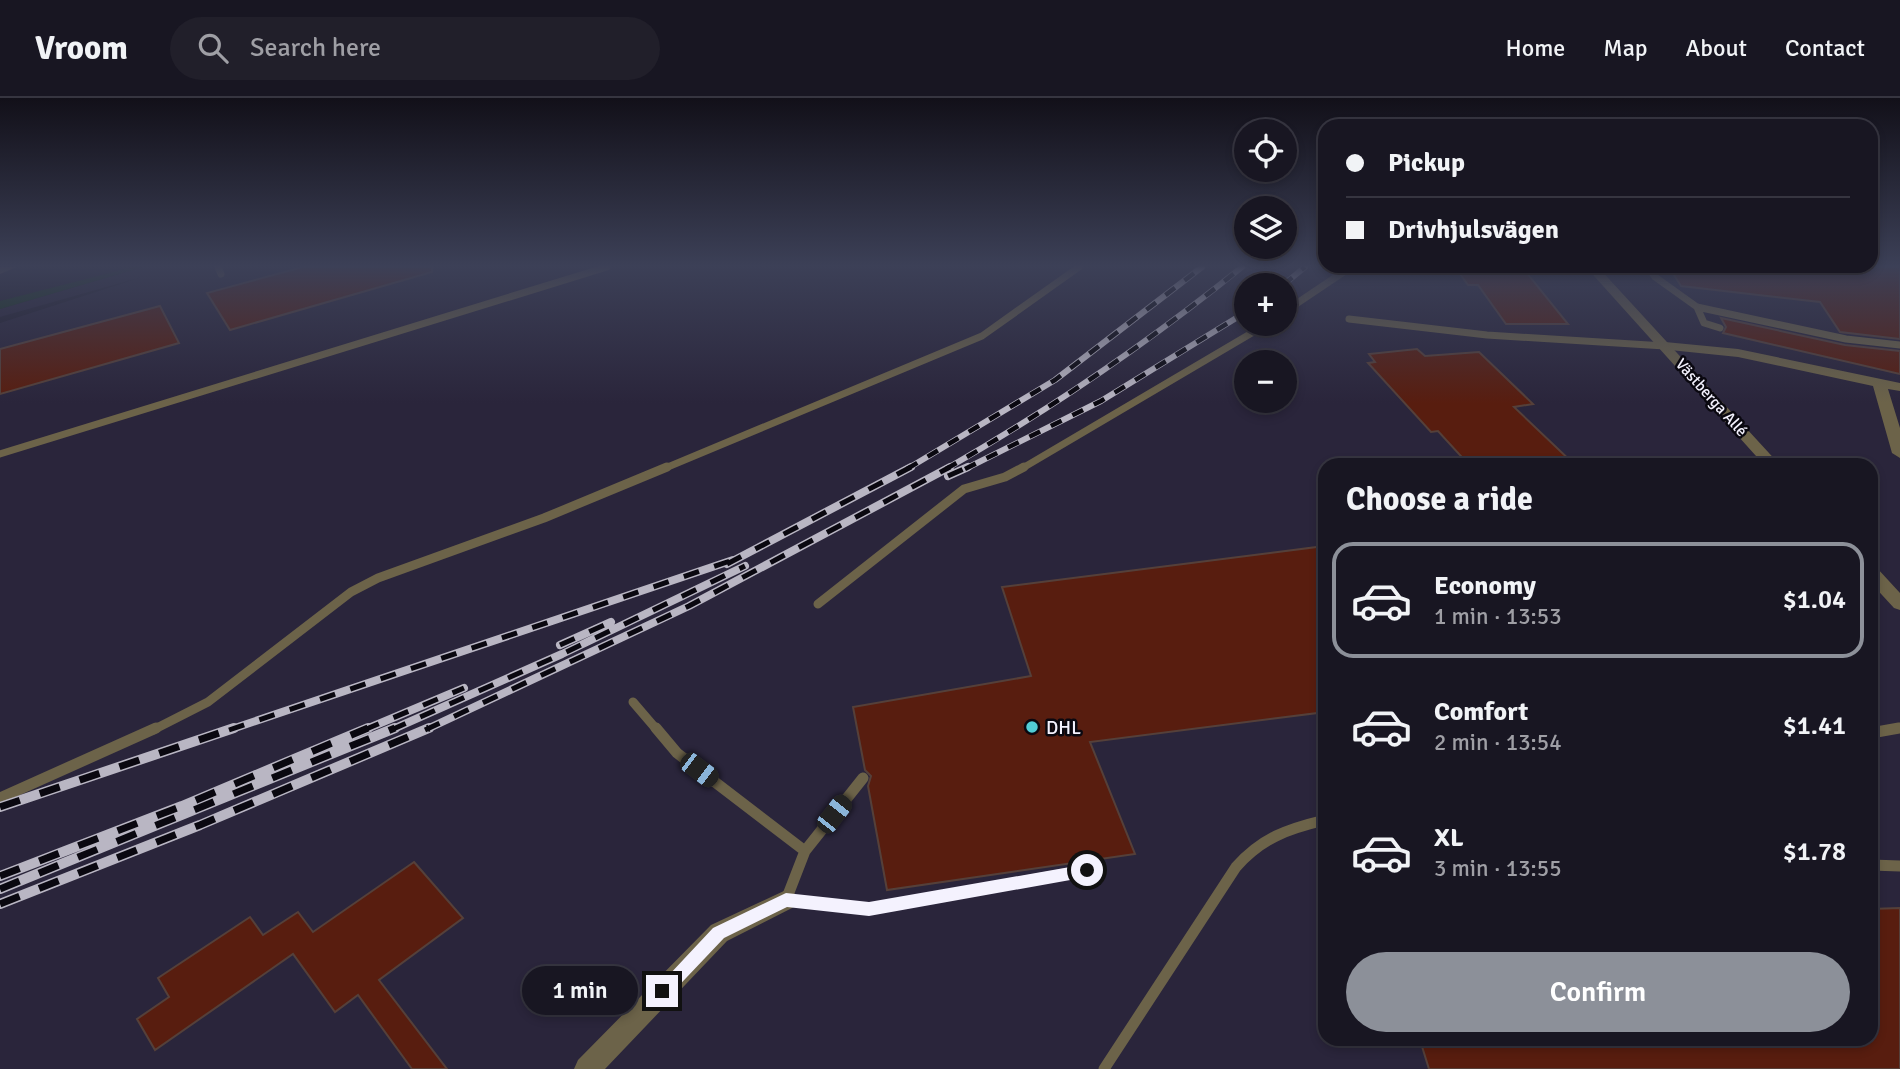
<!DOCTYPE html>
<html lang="en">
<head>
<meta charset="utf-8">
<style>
	:root { --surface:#181622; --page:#211f2a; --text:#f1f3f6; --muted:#9f9fa5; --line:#363540; --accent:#8c9099 }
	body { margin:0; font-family:Signika,sans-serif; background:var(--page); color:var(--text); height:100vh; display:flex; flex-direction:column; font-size:26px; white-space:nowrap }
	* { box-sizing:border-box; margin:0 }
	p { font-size:23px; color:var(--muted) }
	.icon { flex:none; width:38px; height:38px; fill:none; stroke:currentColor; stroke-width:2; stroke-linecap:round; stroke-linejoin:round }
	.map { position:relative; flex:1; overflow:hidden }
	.side { position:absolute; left:1318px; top:360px; width:560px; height:588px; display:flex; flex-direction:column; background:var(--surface); border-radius:21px; box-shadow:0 4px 10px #0003,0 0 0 2px var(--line) }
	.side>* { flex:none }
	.top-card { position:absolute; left:1318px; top:21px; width:560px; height:154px; border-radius:21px; box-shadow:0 4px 10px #0003,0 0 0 2px var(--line); display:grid; align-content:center; height:154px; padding:0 28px; background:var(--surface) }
	.buttons { position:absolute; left:1234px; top:21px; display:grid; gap:14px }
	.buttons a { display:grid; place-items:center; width:63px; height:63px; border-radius:50%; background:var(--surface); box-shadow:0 4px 10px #0003,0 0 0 2px var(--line); font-size:35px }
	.end { position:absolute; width:32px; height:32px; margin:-16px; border:9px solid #f4f2fe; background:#111; box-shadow:0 0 0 4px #111 }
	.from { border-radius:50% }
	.bubble { position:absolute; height:49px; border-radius:24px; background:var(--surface); box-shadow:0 4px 10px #0003,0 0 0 2px var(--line); font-size:23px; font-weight:600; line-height:49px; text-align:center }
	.car { position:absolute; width:21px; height:42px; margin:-21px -10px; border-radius:9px; box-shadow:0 0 5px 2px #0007; background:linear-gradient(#222 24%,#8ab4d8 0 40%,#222 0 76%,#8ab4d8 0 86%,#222 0) }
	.top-card b { display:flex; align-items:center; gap:24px; height:66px; font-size:26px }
	.top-card b+b { border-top:2px solid var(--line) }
	.top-card i { width:18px; height:18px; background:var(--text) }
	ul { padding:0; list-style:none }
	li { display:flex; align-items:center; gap:21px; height:116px; margin:0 14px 10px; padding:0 14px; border:4px solid transparent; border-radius:21px }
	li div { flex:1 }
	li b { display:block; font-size:26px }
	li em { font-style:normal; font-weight:600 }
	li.selected { border-color:var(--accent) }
	li>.icon { width:63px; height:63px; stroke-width:1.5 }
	h2 { padding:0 28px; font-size:32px; line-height:84px }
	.primary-button { display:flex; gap:14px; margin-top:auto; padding:14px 28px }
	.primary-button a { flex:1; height:80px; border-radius:42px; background:var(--accent); color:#fff; font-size:28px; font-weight:600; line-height:80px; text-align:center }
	header { display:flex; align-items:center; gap:42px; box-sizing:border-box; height:98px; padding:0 35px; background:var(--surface); border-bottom:2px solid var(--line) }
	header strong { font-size:33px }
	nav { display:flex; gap:38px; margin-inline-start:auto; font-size:24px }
	.search { width:490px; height:63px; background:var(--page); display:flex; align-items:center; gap:18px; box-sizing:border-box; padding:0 24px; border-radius:38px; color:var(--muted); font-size:26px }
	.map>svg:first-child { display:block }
	.built { fill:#2a253b; fill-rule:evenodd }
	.green { fill:#16351d }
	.building { fill:#581d0f; stroke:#55403a; stroke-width:2 }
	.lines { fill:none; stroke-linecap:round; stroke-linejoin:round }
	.service-far2 { stroke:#6c6349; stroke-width:7 }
	.service-far1 { stroke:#6c6349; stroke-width:9 }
	.service { stroke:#6c6349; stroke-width:11 }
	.minor { fill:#6c6349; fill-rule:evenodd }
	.tertiary { fill:#6c6349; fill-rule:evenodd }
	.rail-far2-casing { stroke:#b9b6c3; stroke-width:6 }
	.rail-far1-casing { stroke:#b9b6c3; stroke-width:8 }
	.rail-casing { stroke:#b9b6c3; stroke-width:10 }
	.rail-far2 { stroke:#0a0810; stroke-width:4.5; stroke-dasharray:12; stroke-linecap:butt }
	.rail-far1 { stroke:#0a0810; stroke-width:5; stroke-dasharray:16; stroke-linecap:butt }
	.rail { stroke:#0a0810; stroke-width:7; stroke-dasharray:21; stroke-linecap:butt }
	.route { fill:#f4f2fe }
	.poi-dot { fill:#52ccd5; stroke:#0a0810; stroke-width:2.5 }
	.labels { text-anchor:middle; stroke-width:5; stroke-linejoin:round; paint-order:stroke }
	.far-street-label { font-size:16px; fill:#f4f2fe; stroke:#0a0810 }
	.poi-label { font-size:19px; fill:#f4f2fe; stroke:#0a0810; text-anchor:start }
</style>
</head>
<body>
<header>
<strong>Vroom</strong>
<div class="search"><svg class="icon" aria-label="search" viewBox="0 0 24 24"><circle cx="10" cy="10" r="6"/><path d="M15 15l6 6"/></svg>Search here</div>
<nav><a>Home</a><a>Map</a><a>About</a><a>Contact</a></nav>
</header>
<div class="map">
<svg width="1900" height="971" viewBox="0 0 1900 971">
	<rect width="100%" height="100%" fill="#201d2d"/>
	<path class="built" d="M 143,169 L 1900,169 L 1900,971 L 0,971 L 0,225 L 142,179 L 0,219 L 0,211 ZM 1246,187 L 1284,187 L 1284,226 L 1246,226 ZM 1246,264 L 1284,264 L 1284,303 L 1246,303 ZM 1325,368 L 1871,368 L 1871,942 L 1325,942 Z"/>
	<path class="green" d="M 133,169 L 143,169 L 0,211 L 0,203 Z"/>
	<path class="building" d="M 303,169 L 432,169 L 432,174 L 230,232 L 207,195 Z
		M 1455,169 L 1522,169 L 1568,226 L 1506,226 L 1478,187 L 1468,187 Z
		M 1669,169 L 1900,169 L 1900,241 L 1840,234 L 1820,204 L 1681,188 Z
		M 160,208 L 179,245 L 0,296 L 0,251 Z
		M 1721,220 L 1845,247 L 1900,253 L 1900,276 L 1723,235 L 1726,229 Z
		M 1417,251 L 1425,258 L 1479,254 L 1533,306 L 1514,309 L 1576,368 L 1470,368 L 1438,333 L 1431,334 L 1368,265 L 1375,264 L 1369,256 Z
		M 1325,448 L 1325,614 L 1090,644 L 1135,756 L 887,792 L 868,688 L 871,678 L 865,672 L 853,609 L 1031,578 L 1002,489 Z
		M 414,764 L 463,820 L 379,882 L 447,971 L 412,971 L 358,897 L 335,914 L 293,856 L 155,952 L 137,921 L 169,899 L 158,880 L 250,819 L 263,837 L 298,814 L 313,834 Z
		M 1900,810 L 1900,971 L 1429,971 L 1420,942 L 1871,942 L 1871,811 Z"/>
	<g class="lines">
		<path class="service-far2" d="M 218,169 L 221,176
			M 1648,169 L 1655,179 L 1697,209 L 1846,241 L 1900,247
			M 1697,209 L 1704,225 L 1720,230
			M 1284,214 L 1351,169
			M 1349,221 L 1487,237 L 1665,248
			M 0,356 L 607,169
			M 663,371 L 982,238 L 1079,169
			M 1021,371 L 1267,226"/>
		<path class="service-far1" d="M 818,506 L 964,391 L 1005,379 L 1024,369
			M 633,604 L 657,632
			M 153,632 L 208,604 L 351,494 L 378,480 L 544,420 L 667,369
			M 1889,632 L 1900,630"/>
		<path class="service" d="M 656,630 L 677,655 L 805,753 L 786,802 L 869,811 L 1087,772
			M 1871,635 L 1899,630
			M 0,700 L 156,630
			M 805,753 L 863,680
			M 1871,767 L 1900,768
			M 1104,971 L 1236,769 C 1262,740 1287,731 1325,722"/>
		<path class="minor" d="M 0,169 L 17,169 L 0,176 Z
			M 1665,244 L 1738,251 L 1900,285 L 1900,293 L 1888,291 L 1900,330 L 1900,360 L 1892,355 L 1873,288 L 1738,259 L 1660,251 L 1660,245 Z
			M 786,792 L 794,795 L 798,802 L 794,809 L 727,843 L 605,971 L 574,971 L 578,962 L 711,827 Z"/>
		<path class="tertiary" d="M 1586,169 L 1598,169 L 1781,368 L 1765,368 Z
			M 1871,468 L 1877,470 L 1900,495 L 1900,512 L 1894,510 L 1871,485 Z"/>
		<g class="rail-far2-casing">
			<path id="rail-far2" d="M 1283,187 L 1305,169
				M 907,371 L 1055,282 L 1202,169
				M 946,371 C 1051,311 1149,244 1242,169
				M 965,371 L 1101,303 L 1246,214"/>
		</g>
		<g class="rail-far1-casing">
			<path id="rail-far1" d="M 948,378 L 968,369
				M 727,466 L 911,369
				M 560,547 L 611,524
				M 229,632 L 733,462
				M 364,632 L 464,590
				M 391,632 L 562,556 L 745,468
				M 425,632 L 689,508 L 950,369"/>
		</g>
		<g class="rail-casing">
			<path id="rail" d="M 0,709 L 234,630
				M 0,778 L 182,708 L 368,630
				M 0,791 L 395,630
				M 0,806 L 200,727 L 429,630"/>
		</g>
		<use href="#rail-far2" class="rail-far2"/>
		<use href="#rail-far1" class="rail-far1"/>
		<use href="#rail" class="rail"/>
	</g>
	<linearGradient id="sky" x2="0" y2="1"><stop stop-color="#121019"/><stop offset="0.55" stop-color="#3c4057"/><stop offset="1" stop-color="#3c4057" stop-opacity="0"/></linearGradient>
	<rect width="1900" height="305" fill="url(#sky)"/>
	<path class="route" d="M 1087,766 L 1094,772 L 1087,779 L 869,818 L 787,809 L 724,840 L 668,899 L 656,899 L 654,893 L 713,830 L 786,795 L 869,804 Z"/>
	<circle class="poi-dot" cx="1032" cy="629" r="7"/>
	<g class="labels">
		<g class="far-street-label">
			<text transform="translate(1712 299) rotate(48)" y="6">Västberga Allé</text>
		</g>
		<g class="poi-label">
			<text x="1046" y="636">DHL</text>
		</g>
	</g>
</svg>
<div class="buttons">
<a><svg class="icon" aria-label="locate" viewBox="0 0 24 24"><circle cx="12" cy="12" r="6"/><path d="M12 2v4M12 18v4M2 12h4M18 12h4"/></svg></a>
<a><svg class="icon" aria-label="layers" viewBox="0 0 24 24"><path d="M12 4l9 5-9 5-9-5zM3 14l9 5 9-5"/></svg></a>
<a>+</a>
<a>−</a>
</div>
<i class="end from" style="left:1087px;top:772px"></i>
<i class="end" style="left:662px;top:893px"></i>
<div class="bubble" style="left:522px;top:868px;width:116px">1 min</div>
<i class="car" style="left:699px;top:672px;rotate:127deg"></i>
<i class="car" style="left:834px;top:716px;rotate:38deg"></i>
<div class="top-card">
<b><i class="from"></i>Pickup</b>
<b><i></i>Drivhjulsvägen</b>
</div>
<section class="side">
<h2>Choose a ride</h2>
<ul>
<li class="selected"><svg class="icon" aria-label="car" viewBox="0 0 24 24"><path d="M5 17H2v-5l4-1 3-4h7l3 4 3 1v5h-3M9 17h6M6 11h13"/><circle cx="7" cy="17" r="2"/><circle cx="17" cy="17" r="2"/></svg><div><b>Economy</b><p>1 min · 13:53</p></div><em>$1.04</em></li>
<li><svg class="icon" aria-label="car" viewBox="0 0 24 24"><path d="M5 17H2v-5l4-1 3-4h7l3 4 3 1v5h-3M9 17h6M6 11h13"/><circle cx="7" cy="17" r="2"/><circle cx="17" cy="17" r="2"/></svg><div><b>Comfort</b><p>2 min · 13:54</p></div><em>$1.41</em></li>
<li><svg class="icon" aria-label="car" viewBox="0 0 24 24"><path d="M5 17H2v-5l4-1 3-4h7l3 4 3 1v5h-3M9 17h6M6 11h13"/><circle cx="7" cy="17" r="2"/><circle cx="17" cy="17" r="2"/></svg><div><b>XL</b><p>3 min · 13:55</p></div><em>$1.78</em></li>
</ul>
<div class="primary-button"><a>Confirm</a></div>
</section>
</div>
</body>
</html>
